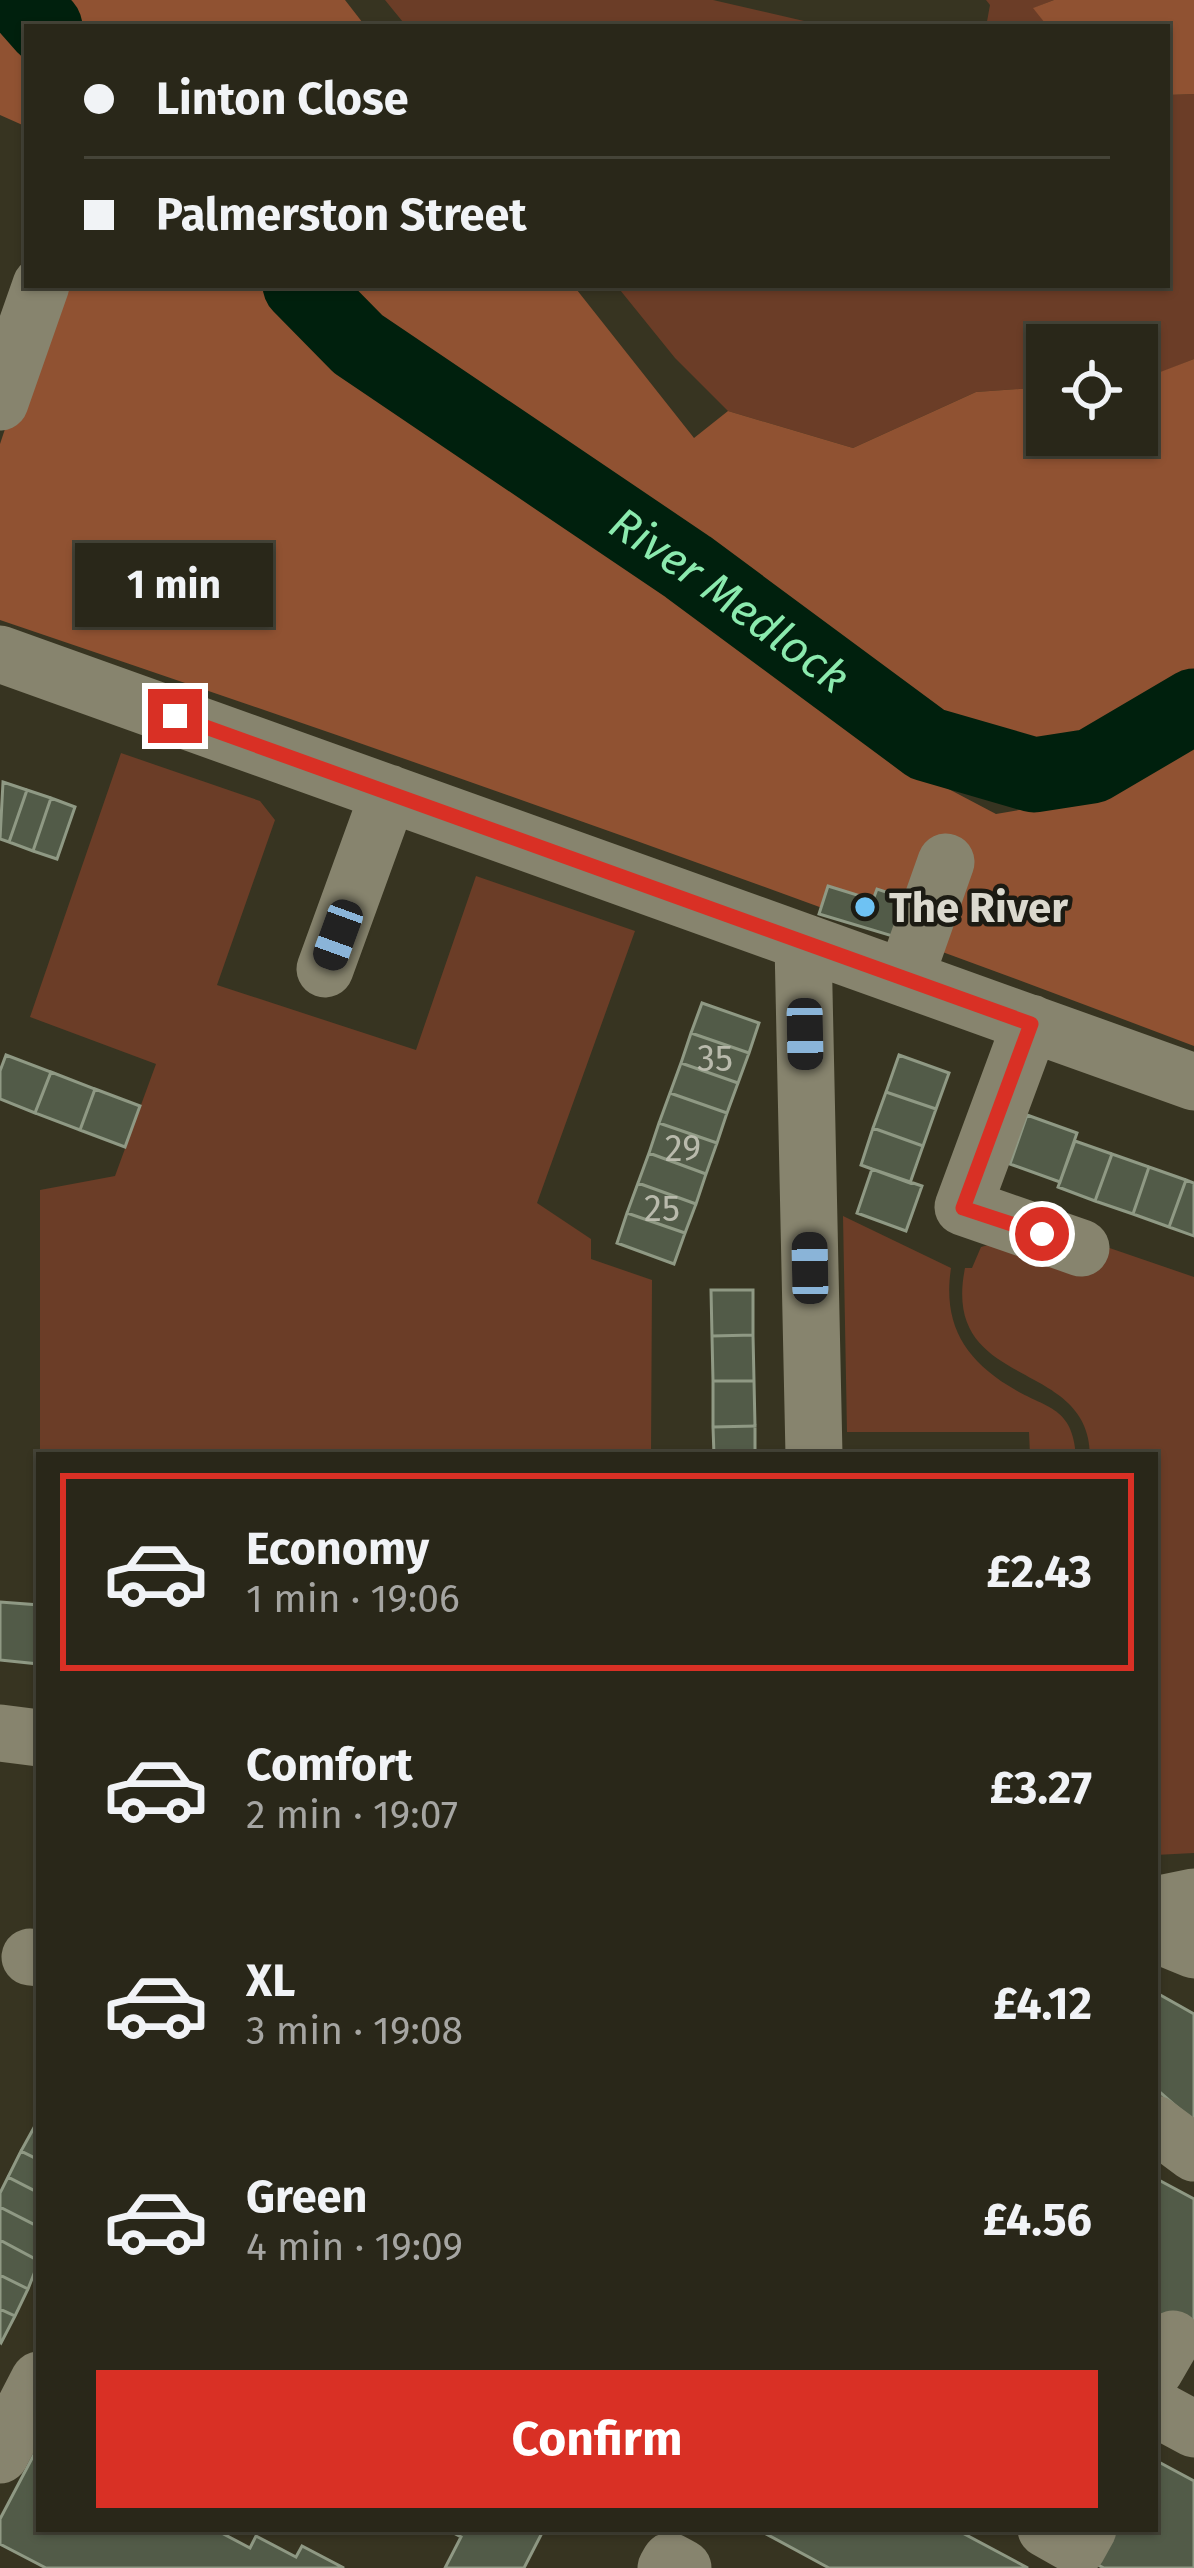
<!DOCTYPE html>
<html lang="en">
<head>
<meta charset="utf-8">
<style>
	:root { --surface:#292719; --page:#312f22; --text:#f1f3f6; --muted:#a5a5a2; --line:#454438; --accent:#d93025 }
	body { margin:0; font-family:"Fira Sans",sans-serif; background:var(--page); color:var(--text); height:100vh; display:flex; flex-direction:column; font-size:45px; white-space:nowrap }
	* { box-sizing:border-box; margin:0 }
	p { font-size:39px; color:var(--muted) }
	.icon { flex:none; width:66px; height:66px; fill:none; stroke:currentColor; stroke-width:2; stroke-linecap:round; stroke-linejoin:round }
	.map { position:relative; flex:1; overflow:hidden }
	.panel { position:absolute; left:36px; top:1452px; width:1122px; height:1080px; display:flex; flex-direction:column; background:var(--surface); border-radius:0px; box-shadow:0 3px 9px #0004,0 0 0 3px var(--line) }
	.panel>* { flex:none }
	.guide { position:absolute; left:24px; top:24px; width:1146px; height:264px; border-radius:0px; box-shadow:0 3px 9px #0004,0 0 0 3px var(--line); display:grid; align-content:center; height:264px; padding:0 60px; background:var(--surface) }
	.tools { position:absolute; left:1026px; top:324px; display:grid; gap:24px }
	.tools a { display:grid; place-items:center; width:132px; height:132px; border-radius:0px; background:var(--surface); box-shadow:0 3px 9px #0004,0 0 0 3px var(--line); font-size:60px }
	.end { position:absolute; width:54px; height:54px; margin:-27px; border:15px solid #d93025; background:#fff; box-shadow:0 0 0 6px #fff }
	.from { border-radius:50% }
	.bubble { position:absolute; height:84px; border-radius:0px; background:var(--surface); box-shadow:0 3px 9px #0004,0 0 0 3px var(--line); font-size:39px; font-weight:700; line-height:84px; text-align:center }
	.car { position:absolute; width:36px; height:72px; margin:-36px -18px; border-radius:15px; box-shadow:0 0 9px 3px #0007; background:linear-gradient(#222 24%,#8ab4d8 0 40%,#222 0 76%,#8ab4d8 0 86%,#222 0) }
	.guide b { display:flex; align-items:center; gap:42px; height:114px; font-size:45px }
	.guide b+b { border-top:3px solid var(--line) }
	.guide i { width:30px; height:30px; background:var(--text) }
	ul { padding:21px 0 0; list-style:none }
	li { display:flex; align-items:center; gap:36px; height:198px; margin:0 24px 18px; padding:0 36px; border:6px solid transparent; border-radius:0px }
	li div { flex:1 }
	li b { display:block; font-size:45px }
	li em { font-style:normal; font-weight:700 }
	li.selected { border-color:var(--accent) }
	li>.icon { width:108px; height:108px; stroke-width:1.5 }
	.primary-button { display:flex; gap:24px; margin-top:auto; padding:24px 60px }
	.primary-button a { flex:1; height:138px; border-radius:0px; background:var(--accent); color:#fff; font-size:48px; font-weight:700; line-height:138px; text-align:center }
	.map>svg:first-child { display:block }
	.green { fill:#6b3d27 }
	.forest { fill:#905232 }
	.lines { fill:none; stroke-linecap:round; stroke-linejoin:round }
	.river { stroke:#00200d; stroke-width:75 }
	.building { fill:#525b48; stroke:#8f9984; stroke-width:3 }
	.minor { stroke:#87846e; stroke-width:57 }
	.route { stroke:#d93025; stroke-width:15 }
	.poi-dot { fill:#6ec2f3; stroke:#1c1b13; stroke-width:4.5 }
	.labels { text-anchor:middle; stroke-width:9; stroke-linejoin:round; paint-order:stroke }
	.number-label { font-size:36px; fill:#b9baac }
	.poi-label { font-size:42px; font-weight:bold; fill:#dbd9ce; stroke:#1c1b13; text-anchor:start }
	.water-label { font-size:45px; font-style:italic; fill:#8beaae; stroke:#1c1b13 }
</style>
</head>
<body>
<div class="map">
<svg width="1194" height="2568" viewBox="0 0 1194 2568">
	<rect width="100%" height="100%" fill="#373421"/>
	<path class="green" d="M 385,0 L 713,0 L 830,27 L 407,27 Z
		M 986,0 L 1054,0 L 1034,8 L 1048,27 L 986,27 L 990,5 Z
		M 1194,94 L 1194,359 L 1140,381 L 1137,345 L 1047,345 L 1047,387 L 976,392 L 853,448 L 728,411 L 675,358 L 616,285 L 1167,285 L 1167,95 Z
		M 121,753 L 260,801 L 275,820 L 217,985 L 416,1050 L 476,876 L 635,931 L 537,1203 L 591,1239 L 591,1259 L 652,1280 L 651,1455 L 40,1455 L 40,1190 L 115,1176 L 156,1064 L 30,1017 Z
		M 843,1216 L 951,1268 C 943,1321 962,1357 1009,1386 C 1044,1409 1072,1404 1076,1455 L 1030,1455 L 1029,1432 L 847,1432 Z
		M 999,1242 L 1095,1243 L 1194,1277 L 1194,1853 L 1155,1855 L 1155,1455 L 1090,1455 C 1089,1356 940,1392 965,1268 L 972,1268 L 981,1247 Z"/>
	<path class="forest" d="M 55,0 L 345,0 L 366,27 L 82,27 Z
		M 1054,0 L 1194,0 L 1194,94 L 1167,95 L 1167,27 L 1048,27 L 1033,8 Z
		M 0,11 L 27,39 L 27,127 L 0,115 Z
		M 53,285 L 284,285 L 355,352 L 685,589 L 922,775 L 996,814 L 1095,797 L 1194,742 L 1194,1046 C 799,896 400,755 0,620 L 0,444 Z
		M 342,285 L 573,285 L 694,438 L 728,411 L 853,448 L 976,392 L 1047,387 L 1047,435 L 1137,435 L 1137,381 L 1194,359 L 1194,692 L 1137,726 L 1027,746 L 922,704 L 377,319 Z"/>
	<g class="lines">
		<g class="river">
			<path d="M 21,0 L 45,27"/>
			<path id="s1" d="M 300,285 L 358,344 L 688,567 L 927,744 L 1034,775 L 1092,766 L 1194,706"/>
		</g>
	</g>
	<path class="building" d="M 3,782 L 27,790 L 9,842 L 0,839 Z
		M 27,790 L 51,798 L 33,851 L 9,842 Z
		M 51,798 L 75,807 L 57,859 L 33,851 Z
		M 828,886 L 873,900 L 877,889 L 911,900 L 899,938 L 819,914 Z
		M 702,1003 L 759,1023 L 749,1053 L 691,1033 Z
		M 691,1033 L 749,1053 L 738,1083 L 681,1063 Z
		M 6,1055 L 51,1072 L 35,1113 L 0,1099 L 0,1071 Z
		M 899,1055 L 949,1073 L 936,1109 L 886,1092 Z
		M 681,1063 L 738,1083 L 727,1113 L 670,1093 Z
		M 51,1072 L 95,1089 L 80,1130 L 35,1113 Z
		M 95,1089 L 140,1106 L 125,1147 L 80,1130 Z
		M 886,1092 L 936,1109 L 923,1146 L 873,1128 Z
		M 670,1093 L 727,1113 L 717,1143 L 659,1123 Z
		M 1027,1115 L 1077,1133 L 1060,1182 L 1010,1164 Z
		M 659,1123 L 717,1143 L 706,1174 L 649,1153 Z
		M 873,1128 L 923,1146 L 910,1183 L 861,1165 Z
		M 1075,1141 L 1112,1154 L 1095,1201 L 1058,1187 Z
		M 649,1153 L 706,1174 L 696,1204 L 638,1183 Z
		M 1112,1154 L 1149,1167 L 1133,1214 L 1095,1201 Z
		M 1149,1167 L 1186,1180 L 1169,1227 L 1133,1214 Z
		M 872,1169 L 922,1186 L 906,1231 L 857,1213 Z
		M 1186,1180 L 1194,1183 L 1194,1236 L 1169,1227 Z
		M 638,1183 L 696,1204 L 685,1233 L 627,1213 Z
		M 627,1213 L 685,1233 L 674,1264 L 617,1243 Z
		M 711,1290 L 753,1290 L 753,1335 L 712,1336 Z
		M 753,1335 L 754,1381 L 713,1381 L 712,1336 Z
		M 713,1381 L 754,1381 L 755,1426 L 713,1427 Z
		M 755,1426 L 755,1455 L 714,1455 L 713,1427 Z
		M 0,1602 L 39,1605 L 39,1664 L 0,1660 Z
		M 1155,1992 L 1194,2014 L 1194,2122 L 1155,2088 Z
		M 36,2124 L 39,2126 L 39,2160 L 21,2151 Z
		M 21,2151 L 39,2160 L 39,2193 L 8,2177 Z
		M 8,2177 L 39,2193 L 39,2227 L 0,2207 L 0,2193 Z
		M 1155,2178 L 1194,2199 L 1194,2350 L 1155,2341 Z
		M 0,2207 L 39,2227 L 39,2261 L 0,2240 Z
		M 0,2240 L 39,2261 L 28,2289 L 0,2275 Z
		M 0,2275 L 28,2289 L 15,2316 L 0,2309 Z
		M 0,2309 L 15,2316 L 1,2343 L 0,2342 Z
		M 39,2445 L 39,2529 L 214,2529 L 250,2548 L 256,2536 L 296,2557 L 302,2546 L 344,2568 L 46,2568 L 0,2544 L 0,2519 Z
		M 1155,2460 L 1194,2481 L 1194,2568 L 1104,2568 L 1096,2564 L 1114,2529 L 1155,2529 Z
		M 446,2529 L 544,2529 L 524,2568 L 445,2568 L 461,2537 Z
		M 757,2529 L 955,2529 L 1028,2568 L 829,2568 Z"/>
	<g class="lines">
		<path class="minor" d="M 0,402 L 41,285
			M 0,654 L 1194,1082
			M 803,944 L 814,1455
			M 325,969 L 389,793
			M 905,978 L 946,862
			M 1031,1023 L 963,1207 L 1081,1248
			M 0,1733 L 39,1738
			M 1155,1905 L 1194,1897
			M 1155,1934 L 1194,1950
			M 30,1957 L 39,1958
			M 1155,2124 L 1194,2153
			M 1155,2370 L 1173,2339
			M 1155,2408 L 1194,2429
			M 0,2455 L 39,2380
			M 1046,2529 L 1078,2547 L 1088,2529
			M 666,2568 L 670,2561 L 683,2568"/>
	</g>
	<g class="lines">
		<path class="route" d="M 175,716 L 1031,1024 L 963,1208 L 1042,1234"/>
	</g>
	<circle class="poi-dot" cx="865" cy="907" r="12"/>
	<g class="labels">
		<g class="number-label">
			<text x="715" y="1071">35</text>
			<text x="683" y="1161">29</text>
			<text x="662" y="1221">25</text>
		</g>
		<g class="poi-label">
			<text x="889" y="922">The River</text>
		</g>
		<g class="water-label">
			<text dy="16" stroke="none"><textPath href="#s1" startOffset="534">River Medlock</textPath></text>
		</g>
	</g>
</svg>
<div class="tools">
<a><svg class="icon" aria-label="locate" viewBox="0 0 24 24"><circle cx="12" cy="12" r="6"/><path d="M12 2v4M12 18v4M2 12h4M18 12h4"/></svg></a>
</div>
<i class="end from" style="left:1042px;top:1234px"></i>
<i class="end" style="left:175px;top:716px"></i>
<div class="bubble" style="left:75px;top:543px;width:198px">1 min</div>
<i class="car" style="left:338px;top:935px;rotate:200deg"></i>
<i class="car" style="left:805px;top:1034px;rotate:179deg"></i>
<i class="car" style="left:810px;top:1268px;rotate:359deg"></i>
<div class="guide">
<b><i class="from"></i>Linton Close</b>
<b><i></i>Palmerston Street</b>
</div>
<section class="panel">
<ul>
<li class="selected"><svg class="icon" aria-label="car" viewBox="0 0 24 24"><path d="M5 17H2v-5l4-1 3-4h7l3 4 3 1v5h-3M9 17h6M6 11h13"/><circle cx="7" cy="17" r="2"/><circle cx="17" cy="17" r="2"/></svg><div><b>Economy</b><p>1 min · 19:06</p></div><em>£2.43</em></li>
<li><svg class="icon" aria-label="car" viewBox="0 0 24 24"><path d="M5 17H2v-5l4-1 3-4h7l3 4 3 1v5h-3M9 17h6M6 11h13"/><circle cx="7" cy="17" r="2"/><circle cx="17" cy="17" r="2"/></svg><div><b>Comfort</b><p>2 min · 19:07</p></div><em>£3.27</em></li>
<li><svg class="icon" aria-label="car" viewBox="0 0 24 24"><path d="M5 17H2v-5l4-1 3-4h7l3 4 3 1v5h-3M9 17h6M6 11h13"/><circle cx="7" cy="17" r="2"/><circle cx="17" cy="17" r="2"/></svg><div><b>XL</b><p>3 min · 19:08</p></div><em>£4.12</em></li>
<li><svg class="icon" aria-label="car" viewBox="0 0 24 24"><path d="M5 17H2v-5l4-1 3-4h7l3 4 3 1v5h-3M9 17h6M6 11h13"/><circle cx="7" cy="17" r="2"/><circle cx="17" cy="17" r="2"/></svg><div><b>Green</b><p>4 min · 19:09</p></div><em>£4.56</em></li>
</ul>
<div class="primary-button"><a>Confirm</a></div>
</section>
</div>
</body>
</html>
